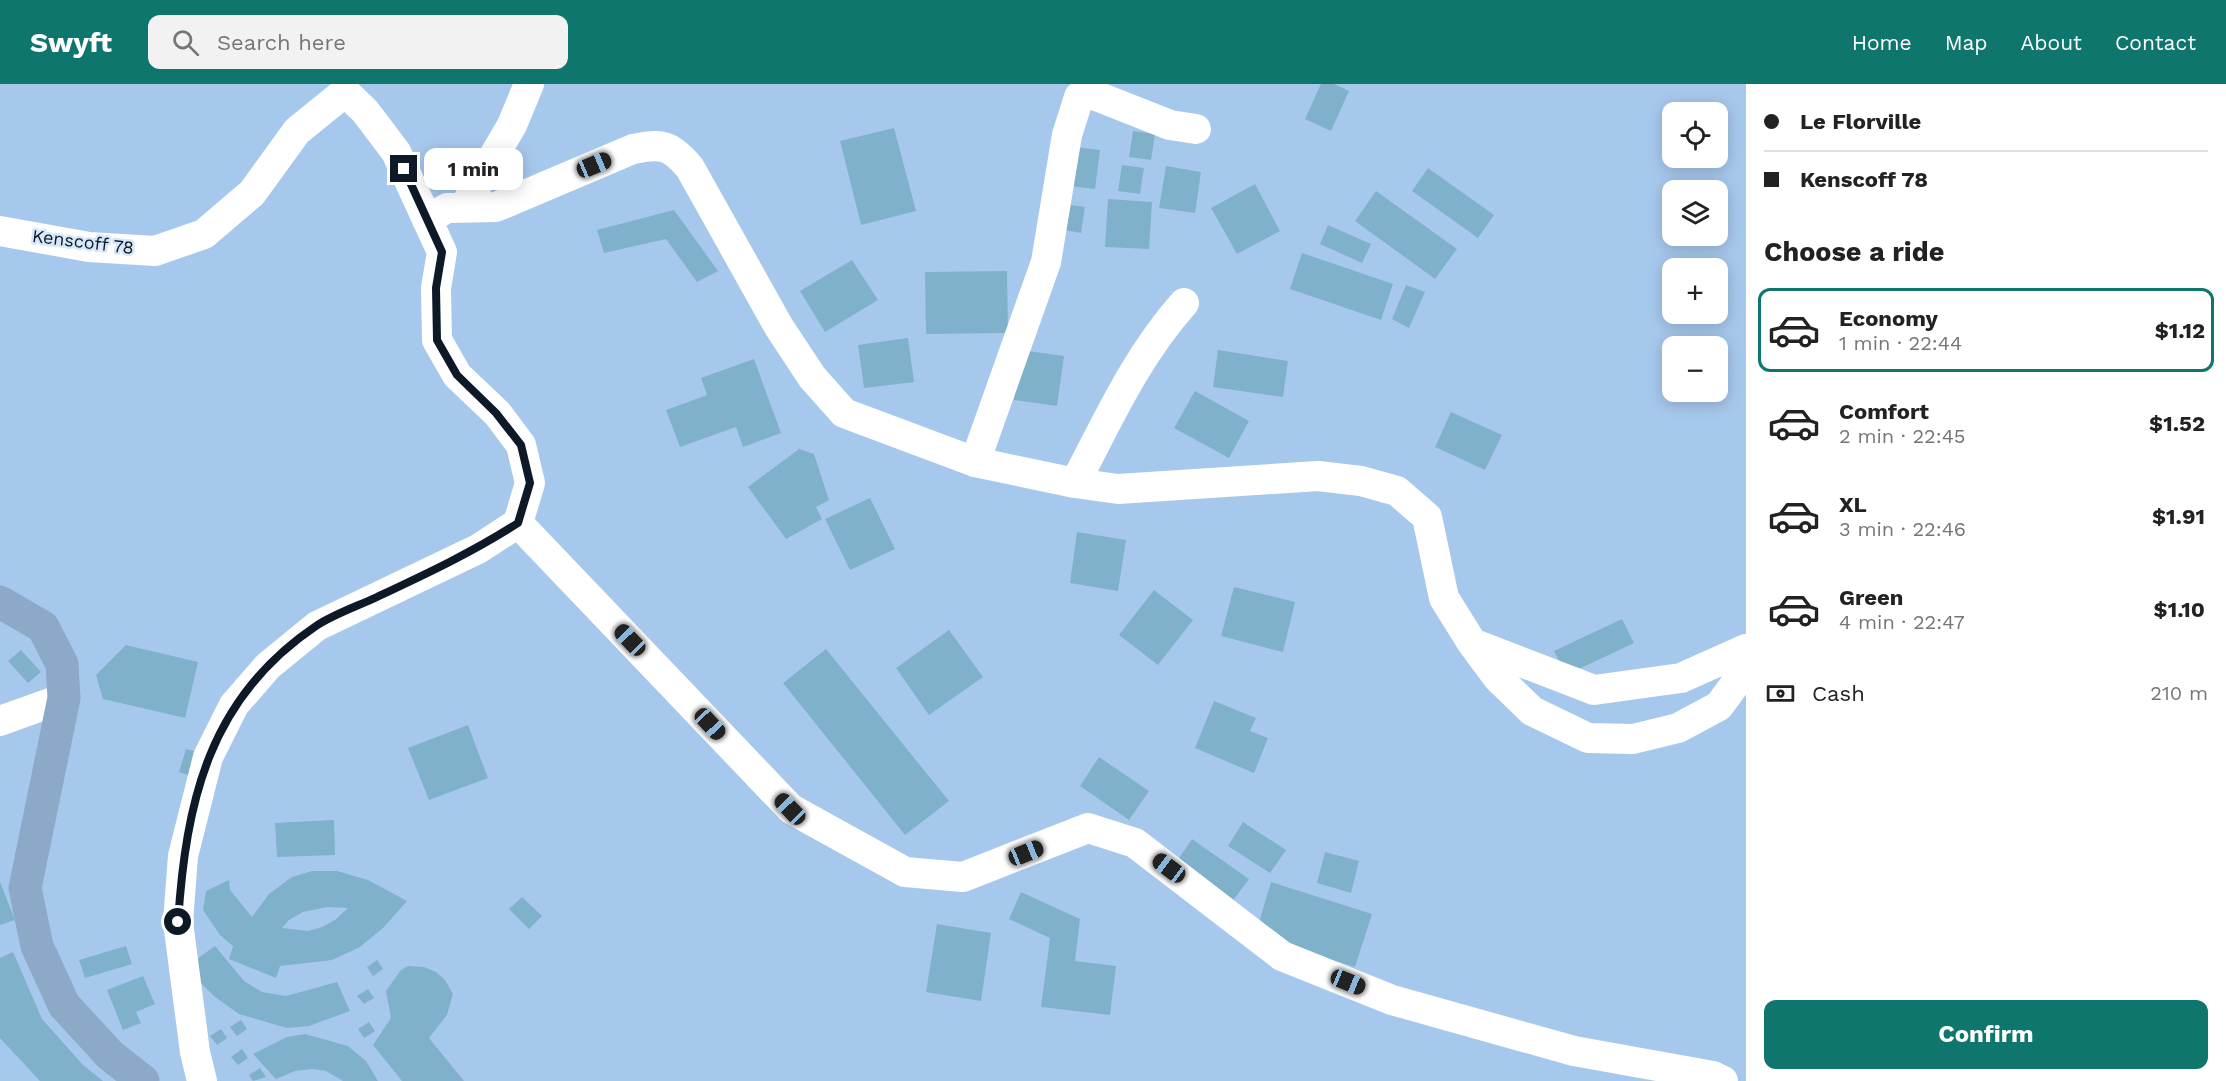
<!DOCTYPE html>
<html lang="en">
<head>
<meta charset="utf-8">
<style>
	:root { --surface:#fff; --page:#f2f2f2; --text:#222; --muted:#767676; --line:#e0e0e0; --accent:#0f766e }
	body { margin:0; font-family:"Work Sans",sans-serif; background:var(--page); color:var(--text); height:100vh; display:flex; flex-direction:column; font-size:22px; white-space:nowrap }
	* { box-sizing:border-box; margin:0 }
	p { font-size:20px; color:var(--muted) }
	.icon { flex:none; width:33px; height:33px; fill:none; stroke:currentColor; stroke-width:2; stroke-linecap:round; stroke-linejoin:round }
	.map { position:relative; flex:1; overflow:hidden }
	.details { display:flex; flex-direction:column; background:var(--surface); width:480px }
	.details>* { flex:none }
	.banner { display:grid; align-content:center; height:132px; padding:0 18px; background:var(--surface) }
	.tools { position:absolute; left:1662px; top:18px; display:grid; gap:12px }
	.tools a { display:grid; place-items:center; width:66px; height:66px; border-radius:12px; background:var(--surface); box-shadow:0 3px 15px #0003; font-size:30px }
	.end { position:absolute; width:27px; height:27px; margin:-14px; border:8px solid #0d1926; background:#fff; box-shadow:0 0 0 3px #fff }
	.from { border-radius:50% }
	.bubble { position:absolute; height:42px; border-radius:12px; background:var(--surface); box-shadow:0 3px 15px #0003; font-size:20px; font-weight:700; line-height:42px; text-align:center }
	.car { position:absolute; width:18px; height:36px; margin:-18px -9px; border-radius:8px; box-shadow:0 0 4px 2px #0007; background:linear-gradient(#222 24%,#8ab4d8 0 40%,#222 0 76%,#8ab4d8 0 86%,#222 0) }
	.banner b { display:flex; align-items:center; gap:21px; height:57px; font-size:22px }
	.banner b+b { border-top:2px solid var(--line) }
	.banner i { width:15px; height:15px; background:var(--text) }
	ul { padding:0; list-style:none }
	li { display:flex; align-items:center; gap:18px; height:84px; margin:0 12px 9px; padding:0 6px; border:3px solid transparent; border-radius:12px }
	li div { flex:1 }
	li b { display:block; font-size:22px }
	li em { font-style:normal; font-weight:700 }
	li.current { border-color:var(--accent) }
	li>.icon { width:54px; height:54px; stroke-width:1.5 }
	h2 { padding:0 18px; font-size:27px; line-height:72px }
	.pay { display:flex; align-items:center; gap:15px; height:66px; padding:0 18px; font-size:22px }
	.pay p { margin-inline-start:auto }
	.primary-button { display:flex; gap:12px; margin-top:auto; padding:12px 18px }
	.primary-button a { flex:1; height:69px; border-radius:12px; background:var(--accent); color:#fff; font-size:24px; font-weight:700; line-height:69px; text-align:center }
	header { display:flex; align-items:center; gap:36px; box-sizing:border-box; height:84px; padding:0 30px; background:var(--accent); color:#fff }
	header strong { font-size:28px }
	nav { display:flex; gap:33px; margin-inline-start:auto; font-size:21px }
	.search { width:420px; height:54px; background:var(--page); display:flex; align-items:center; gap:15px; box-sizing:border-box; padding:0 21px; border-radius:12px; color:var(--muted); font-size:22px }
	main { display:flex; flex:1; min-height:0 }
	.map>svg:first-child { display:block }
	.building { fill:#80b1ca; fill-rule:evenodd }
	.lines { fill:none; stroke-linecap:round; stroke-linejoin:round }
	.minor { stroke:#fff; stroke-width:30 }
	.major { stroke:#8da9c8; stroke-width:33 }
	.route { stroke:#0d1926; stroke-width:8 }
	.labels { text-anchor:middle; stroke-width:5; stroke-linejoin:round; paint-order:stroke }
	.street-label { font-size:18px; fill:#0d1926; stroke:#d6e7fa }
</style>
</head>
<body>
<header>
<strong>Swyft</strong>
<div class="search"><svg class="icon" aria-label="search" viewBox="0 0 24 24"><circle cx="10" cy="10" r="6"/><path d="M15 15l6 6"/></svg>Search here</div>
<nav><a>Home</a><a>Map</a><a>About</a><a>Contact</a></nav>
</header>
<main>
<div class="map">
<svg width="1746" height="997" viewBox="0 0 1746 997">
	<rect width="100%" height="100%" fill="#a7c8ed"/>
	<path class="building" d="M 1321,0 L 1334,0 L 1349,7 L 1331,47 L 1305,35 Z
		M 894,44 L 916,127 L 861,141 L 840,57 Z
		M 1133,47 L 1155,50 L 1151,76 L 1129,73 Z
		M 1067,62 L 1100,66 L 1095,105 L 1062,101 Z
		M 1122,81 L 1144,84 L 1140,110 L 1118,107 Z
		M 1166,82 L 1201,88 L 1195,129 L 1159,124 Z
		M 1428,84 L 1494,131 L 1478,154 L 1412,107 Z
		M 1255,100 L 1280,147 L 1237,170 L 1211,124 Z
		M 1376,107 L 1457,165 L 1435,195 L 1355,137 Z
		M 1108,115 L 1152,118 L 1149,165 L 1105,163 Z
		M 1063,120 L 1085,123 L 1081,149 L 1059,145 Z
		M 674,126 L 718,187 L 697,198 L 666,155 L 604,169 L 597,146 Z
		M 1328,141 L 1371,160 L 1362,179 L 1320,160 Z
		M 1302,169 L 1393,200 L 1381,236 L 1290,205 Z
		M 852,176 L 878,216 L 825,248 L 800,207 Z
		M 1007,187 L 1008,249 L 926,250 L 925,188 Z
		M 1406,201 L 1425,208 L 1409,244 L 1392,235 Z
		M 908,254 L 914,298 L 864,304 L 858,261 Z
		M 1020,266 L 1064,272 L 1057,322 L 1014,316 Z
		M 1218,266 L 1288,277 L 1283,313 L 1213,303 Z
		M 754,275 L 781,349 L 743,363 L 736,343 L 680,363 L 666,326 L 707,311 L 701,294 Z
		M 1195,307 L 1249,337 L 1229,374 L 1174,344 Z
		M 1451,328 L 1502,351 L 1485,386 L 1435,363 Z
		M 799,365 L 814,370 L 829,416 L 816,423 L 822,435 L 786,455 L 748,403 Z
		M 870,414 L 895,465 L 850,486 L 825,435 Z
		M 1077,448 L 1126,456 L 1118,507 L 1070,499 Z
		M 1234,503 L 1295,518 L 1283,568 L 1221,552 Z
		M 1154,506 L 1193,536 L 1158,581 L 1119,551 Z
		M 1622,535 L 1634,559 L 1566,591 L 1554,567 Z
		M 949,546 L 983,593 L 929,631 L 896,584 Z
		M 126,561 L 198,578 L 185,634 L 103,615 L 96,591 Z
		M 826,565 L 949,717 L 905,751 L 783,599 Z
		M 21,566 L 41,588 L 28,599 L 8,577 Z
		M 1214,617 L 1256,634 L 1250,647 L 1268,654 L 1254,689 L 1195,664 Z
		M 468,641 L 488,694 L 429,716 L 408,664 Z
		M 186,665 L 198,668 L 191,692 L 179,688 Z
		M 1099,673 L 1149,707 L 1129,736 L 1080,702 Z
		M 334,736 L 335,771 L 277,773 L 275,739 Z
		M 1243,738 L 1286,766 L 1270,789 L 1228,762 Z
		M 1192,755 L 1249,795 L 1229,822 L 1173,783 Z
		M 1325,768 L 1359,777 L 1351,809 L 1317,799 Z
		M 312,787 L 337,787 L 368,796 L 407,817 L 384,843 L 360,863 L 332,876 L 280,882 L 276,894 L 229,875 L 233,862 L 220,851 L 203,826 L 206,807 L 229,796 L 230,806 L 252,833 L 269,810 L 292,793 ZM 327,823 L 348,824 L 335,836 L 322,843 L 308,847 L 282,844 L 289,836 L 303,828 Z
		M 0,798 L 15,836 L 0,841 Z
		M 1271,798 L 1372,830 L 1355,883 L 1255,852 Z
		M 1021,808 L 1080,835 L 1075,877 L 1116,882 L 1110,931 L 1041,923 L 1050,854 L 1009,835 Z
		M 522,813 L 542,832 L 529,845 L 509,825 Z
		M 937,840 L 991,849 L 981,917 L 926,908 Z
		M 126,862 L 132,880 L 85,894 L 79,876 Z
		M 215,862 L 244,897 L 262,908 L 286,912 L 337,898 L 350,927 L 309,942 L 287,944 L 239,930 L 215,913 L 200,898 L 190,880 Z
		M 13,868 L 42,935 L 83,981 L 103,997 L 40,997 L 0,954 L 0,874 Z
		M 377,876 L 383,885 L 373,892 L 367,883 Z
		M 408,882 L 424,883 L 436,888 L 445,896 L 453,910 L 447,931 L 429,954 L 464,997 L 402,997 L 373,961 L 391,934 L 386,907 L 401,886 Z
		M 143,892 L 155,920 L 136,928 L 141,939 L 123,946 L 107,906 Z
		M 368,905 L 374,914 L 364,920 L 357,912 Z
		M 241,936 L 247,945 L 237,952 L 230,943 Z
		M 369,938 L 375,947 L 364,954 L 358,945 Z
		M 221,945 L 227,954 L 217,961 L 210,952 Z
		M 305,950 L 348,962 L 366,977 L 378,997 L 343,997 L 326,987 L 312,985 L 295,987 L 276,995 L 253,970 L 287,953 Z
		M 242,965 L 248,974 L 238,981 L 231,973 Z
		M 260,984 L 266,993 L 253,997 L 249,991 Z"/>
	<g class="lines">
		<path class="minor" d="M 464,123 L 512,41 L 529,0
			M 427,136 L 447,124 L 496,123 L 633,65 C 662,59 671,61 690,84 L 779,243 L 812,293 L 844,329 L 975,378 L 1075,399 L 1118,405 L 1318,392 L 1361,397 L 1397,407 L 1427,433 L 1444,514 L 1472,559 L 1498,594 L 1532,627 L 1588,654 L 1633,655 L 1678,644 L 1719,622 L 1746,585
			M 0,147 L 89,163 L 155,167 L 204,150 L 252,109 L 297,47 L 345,8 L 365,27 L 396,68 L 442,168 L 436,204 L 437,256 L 457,291 L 497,329 L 521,361 L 530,399 L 518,439 L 478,465 L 317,542 L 268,582 L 234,621 L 208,673 L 183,772 L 178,838 L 195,968 L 202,997
			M 975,378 L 1046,178 L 1067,51 L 1079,13 L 1089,9 L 1170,41 L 1196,45
			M 1075,399 C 1108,336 1136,273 1184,219
			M 518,439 L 791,725 L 905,788 L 963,793 L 1088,744 L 1135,759 L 1282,872 L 1392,916 L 1574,967 L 1713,992 L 1723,997
			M 1472,559 L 1594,606 L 1681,594 L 1746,565
			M 0,637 L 64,614"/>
		<path class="major" d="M 0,518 L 43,543 L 62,580 L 64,614 L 25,804 L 37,862 L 64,921 L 110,971 L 143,997"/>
	</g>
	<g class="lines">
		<path class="route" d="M 178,838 C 186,717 209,614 316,542 C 334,530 358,522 377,513 C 426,490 473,468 518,439 L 530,399 L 521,361 L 496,329 L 457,291 L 437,256 L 436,204 L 442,168 L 404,85"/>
	</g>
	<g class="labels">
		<g class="street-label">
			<text transform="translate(83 158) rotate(7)" y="6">Kenscoff 78</text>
		</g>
	</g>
</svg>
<div class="tools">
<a><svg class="icon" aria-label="locate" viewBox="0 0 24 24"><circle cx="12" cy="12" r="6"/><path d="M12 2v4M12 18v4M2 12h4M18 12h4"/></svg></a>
<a><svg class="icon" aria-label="layers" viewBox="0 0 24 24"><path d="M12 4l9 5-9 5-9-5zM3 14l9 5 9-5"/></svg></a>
<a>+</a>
<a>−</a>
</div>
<i class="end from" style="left:178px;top:838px"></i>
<i class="end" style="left:404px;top:85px"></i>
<div class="bubble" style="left:424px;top:64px;width:99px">1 min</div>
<i class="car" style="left:594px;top:81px;rotate:67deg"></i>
<i class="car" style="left:630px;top:556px;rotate:316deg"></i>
<i class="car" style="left:710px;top:640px;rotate:137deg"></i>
<i class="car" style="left:790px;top:725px;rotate:316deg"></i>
<i class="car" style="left:1026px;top:769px;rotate:68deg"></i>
<i class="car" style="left:1169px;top:784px;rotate:307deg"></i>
<i class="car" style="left:1348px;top:898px;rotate:112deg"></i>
</div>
<section class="details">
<div class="banner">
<b><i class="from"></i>Le Florville</b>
<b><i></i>Kenscoff 78</b>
</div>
<h2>Choose a ride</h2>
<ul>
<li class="current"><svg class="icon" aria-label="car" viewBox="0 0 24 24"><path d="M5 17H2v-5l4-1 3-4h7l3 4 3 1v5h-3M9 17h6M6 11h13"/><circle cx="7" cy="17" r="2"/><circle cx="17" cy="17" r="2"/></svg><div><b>Economy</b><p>1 min · 22:44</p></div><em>$1.12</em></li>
<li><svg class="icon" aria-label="car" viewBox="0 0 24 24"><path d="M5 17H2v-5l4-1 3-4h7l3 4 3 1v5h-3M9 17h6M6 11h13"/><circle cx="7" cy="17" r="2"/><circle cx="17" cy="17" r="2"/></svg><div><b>Comfort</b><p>2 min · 22:45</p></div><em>$1.52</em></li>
<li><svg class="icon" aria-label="car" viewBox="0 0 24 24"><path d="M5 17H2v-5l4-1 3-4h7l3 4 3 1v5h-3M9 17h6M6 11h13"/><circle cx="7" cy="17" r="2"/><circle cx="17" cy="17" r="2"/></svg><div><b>XL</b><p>3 min · 22:46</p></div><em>$1.91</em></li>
<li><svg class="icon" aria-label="car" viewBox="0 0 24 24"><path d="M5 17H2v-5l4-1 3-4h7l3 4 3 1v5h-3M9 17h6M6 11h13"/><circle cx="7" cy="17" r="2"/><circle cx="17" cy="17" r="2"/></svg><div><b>Green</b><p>4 min · 22:47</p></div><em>$1.10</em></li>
</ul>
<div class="pay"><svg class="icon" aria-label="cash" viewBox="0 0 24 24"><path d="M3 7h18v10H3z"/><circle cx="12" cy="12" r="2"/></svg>Cash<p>210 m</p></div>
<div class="primary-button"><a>Confirm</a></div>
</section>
</main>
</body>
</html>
